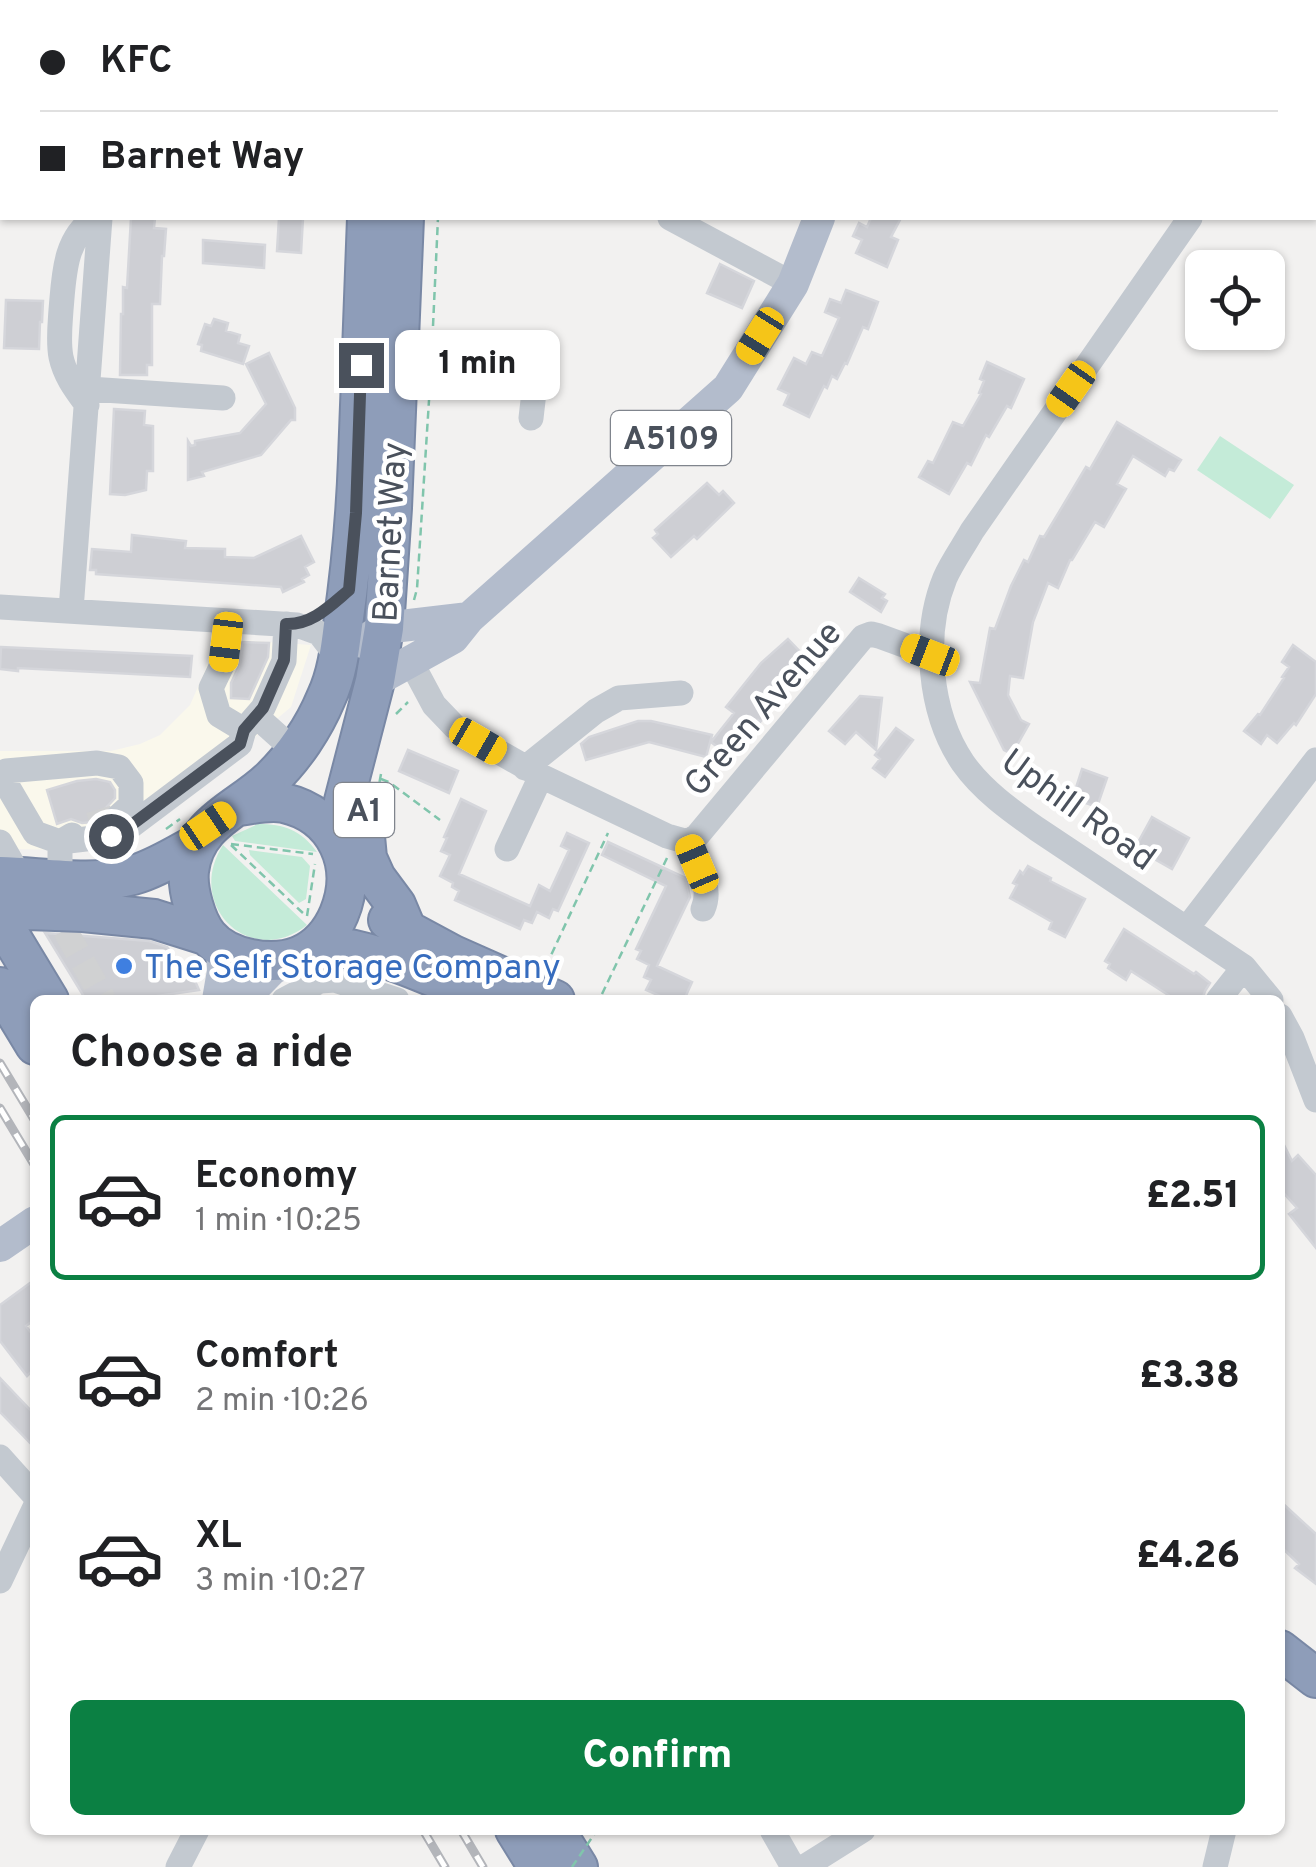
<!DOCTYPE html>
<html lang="en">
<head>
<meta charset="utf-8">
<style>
	:root { --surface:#fff; --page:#f6f6f6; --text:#202124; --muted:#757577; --line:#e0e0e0; --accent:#0b8043 }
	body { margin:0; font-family:Overpass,sans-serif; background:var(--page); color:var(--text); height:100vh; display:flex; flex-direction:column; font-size:38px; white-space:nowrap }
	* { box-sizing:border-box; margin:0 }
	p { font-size:32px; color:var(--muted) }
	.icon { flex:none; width:55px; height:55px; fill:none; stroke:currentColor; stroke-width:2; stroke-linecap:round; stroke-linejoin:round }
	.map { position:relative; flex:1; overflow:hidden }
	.panel { position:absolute; left:30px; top:995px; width:1255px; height:840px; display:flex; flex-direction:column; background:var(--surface); border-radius:15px; box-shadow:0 2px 8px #0004 }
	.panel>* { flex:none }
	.top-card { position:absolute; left:0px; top:0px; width:1318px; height:220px; box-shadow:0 2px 8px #0004; display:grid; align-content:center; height:220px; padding:0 40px; background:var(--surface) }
	.buttons { position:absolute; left:1185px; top:250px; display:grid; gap:20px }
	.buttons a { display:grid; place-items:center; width:100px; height:100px; border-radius:15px; background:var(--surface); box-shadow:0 2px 8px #0004; font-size:50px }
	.end { position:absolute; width:45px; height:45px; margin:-22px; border:12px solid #4a515c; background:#fff; box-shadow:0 0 0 5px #fff }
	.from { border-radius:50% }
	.bubble { position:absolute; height:70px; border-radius:15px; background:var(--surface); box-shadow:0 2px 8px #0004; font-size:32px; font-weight:800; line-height:70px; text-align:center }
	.car { position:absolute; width:30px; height:60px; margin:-30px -15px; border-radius:12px; box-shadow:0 0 8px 2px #0007; background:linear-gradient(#f5c518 24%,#345 0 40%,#f5c518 0 76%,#345 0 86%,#f5c518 0) }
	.top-card b { display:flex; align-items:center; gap:35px; height:95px; font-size:38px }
	.top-card b+b { border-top:2px solid var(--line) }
	.top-card i { width:25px; height:25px; background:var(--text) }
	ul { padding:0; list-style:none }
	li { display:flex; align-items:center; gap:30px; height:165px; margin:0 20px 15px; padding:0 20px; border:5px solid transparent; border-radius:15px }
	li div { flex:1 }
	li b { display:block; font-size:38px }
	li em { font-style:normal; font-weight:800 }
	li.selected { border-color:var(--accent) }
	li>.icon { width:90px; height:90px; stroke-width:1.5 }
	h2 { padding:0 40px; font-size:45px; line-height:120px }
	.primary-button { display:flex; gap:20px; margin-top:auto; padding:20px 40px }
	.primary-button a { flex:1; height:115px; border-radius:15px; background:var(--accent); color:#fff; font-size:40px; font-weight:800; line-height:115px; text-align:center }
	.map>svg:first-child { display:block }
	.commercial { fill:#faf8ec }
	.green { fill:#c4ebd8 }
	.building { fill:#cecfd4; stroke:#d5d6db; stroke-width:2.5 }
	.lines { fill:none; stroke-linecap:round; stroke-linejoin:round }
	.minor-tunnel { stroke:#d0d1d2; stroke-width:25; stroke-dasharray:25 12; stroke-linecap:butt }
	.highway-casing { stroke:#7988a5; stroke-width:42 }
	.path { stroke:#80c5ac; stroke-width:2.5; stroke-dasharray:8 5; stroke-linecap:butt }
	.minor { stroke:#c3c9d0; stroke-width:25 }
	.major { stroke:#b3bccc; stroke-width:32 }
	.highway { stroke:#8e9db9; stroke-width:38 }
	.rail-casing { stroke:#b3b5ba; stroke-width:9 }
	.rail { stroke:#fff; stroke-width:5; stroke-dasharray:15; stroke-linecap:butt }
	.path-bridge { stroke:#80c5ac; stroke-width:2.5; stroke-dasharray:8 5; stroke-linecap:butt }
	.route { stroke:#4a515c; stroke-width:12 }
	.shop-dot { fill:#3f7fe0; stroke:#fff; stroke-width:4 }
	.labels { text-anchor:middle; stroke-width:9; stroke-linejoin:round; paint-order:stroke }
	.shield { fill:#fff; stroke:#80858d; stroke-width:2.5 }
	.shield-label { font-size:32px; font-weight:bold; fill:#4a515c }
	.street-label { font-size:35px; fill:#4a515c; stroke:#fff }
	.shop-label { font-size:35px; fill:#366cbe; stroke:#fff; text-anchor:start }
</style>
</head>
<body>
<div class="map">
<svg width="1316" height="1867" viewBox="0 0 1316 1867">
	<rect width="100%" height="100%" fill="#f2f1f0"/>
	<path class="commercial" d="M 212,638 L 311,645 L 291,707 L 156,820 L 77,850 L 0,849 L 0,751 L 111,751 L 140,744 L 160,735 L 190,705 L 205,671 Z"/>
	<path class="green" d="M 1220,436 L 1294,485 L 1270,519 L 1197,470 Z
		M 258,824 C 284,824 301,830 317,852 L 235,841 L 232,836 Z
		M 223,845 L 307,925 C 250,970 184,905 223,845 Z
		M 249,850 L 302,857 L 310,866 L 306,899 L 299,903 L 250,855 Z"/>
	<path class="building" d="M 131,218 L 155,218 L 154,228 L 166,229 L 164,256 L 162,256 L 160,304 L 152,304 L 152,365 L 147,365 L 147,375 L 120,375 L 121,314 L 123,314 L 123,287 L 127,288 Z
		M 279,218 L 303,218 L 301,253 L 277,251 Z
		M 871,218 L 901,218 L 891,237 L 898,240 L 887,267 L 856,253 L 862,240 L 853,236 L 859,223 L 867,227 Z
		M 203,240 L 265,245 L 264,268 L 203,263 Z
		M 720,264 L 754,281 L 742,308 L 707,293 Z
		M 846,290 L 878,302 L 868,329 L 863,327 L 847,364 L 845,363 L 837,379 L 832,376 L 827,388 L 824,386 L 809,417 L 784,405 L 789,394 L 778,389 L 794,358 L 806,364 L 812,352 L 822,356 L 839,318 L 825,312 L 830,299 L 841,303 Z
		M 6,300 L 43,301 L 42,322 L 40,322 L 39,349 L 4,348 Z
		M 214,319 L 228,323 L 226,331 L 240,335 L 238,343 L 249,346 L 243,364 L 201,351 L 202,345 L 198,344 L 205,324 L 211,326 Z
		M 269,353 L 295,408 L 295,420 L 291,420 L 261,455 L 202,472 L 204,476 L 188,480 L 188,441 L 191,446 L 195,445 L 195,441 L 240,433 L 266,404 L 246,364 Z
		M 987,362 L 1024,379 L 1011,408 L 1007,406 L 989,437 L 986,435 L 971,465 L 967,463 L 949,494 L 919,477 L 928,461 L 933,463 L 953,422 L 963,426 L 981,394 L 979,393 L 984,381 L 980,379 Z
		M 114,409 L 145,411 L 144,425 L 153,426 L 153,471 L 147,471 L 146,490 L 125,495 L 110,494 Z
		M 1117,422 L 1181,460 L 1174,471 L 1169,469 L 1165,476 L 1133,456 L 1117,484 L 1126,489 L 1104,527 L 1095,522 L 1072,560 L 1070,560 L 1058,588 L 1048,583 L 1033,622 L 1023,678 L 1010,676 L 1008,695 L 1021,720 L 1029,724 L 1012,754 L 1004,750 L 970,682 L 980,683 L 990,628 L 995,629 L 1011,586 L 1024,560 L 1028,562 L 1040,536 L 1044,537 L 1086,467 L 1090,469 Z
		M 707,483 L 719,495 L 723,491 L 734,503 L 697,539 L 694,536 L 671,557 L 653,538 L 658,534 L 655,530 Z
		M 132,535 L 186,541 L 185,548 L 225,549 L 225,557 L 254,558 L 301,536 L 314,562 L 305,567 L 309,575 L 302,579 L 304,582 L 283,592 L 281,587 L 96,574 L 96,570 L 90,570 L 92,549 L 131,552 Z
		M 859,578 L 885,594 L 882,598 L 887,601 L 881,612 L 850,592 Z
		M 788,639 L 809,661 L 787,682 L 790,684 L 760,722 L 758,720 L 729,756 L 711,742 L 734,713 L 726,707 L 761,663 Z
		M 242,642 L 269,643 L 268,657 L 249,699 L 231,698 L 231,683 L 239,666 Z
		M 1293,645 L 1316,662 L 1316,694 L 1296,725 L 1294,723 L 1277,743 L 1267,735 L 1261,744 L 1244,731 L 1258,714 L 1260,715 L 1284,678 L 1282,677 L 1289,667 L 1282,662 Z
		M 1,647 L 192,656 L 190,677 L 18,668 L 18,671 L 0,669 Z
		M 860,696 L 882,698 L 876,750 L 856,732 L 845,744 L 829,731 Z
		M 638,721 L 651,721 L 712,735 L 706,757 L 649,742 L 586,760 L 581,744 L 589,737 Z
		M 896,728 L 913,740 L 885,777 L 873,768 L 880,759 L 875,755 Z
		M 408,750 L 458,771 L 449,793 L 399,771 Z
		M 1082,769 L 1107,778 L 1097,807 L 1080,801 L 1082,796 L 1074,794 Z
		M 96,779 L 110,782 L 115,790 L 115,798 L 104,810 L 104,821 L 82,823 L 71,819 L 57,824 L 47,790 L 77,781 Z
		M 461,799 L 486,811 L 459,874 L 530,906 L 539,885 L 550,891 L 569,850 L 561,846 L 567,833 L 589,843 L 558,911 L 553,909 L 549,918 L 537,912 L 532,923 L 524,920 L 520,929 L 455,900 L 459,891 L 452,887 L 453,883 L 440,876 L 450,855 L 441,851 L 447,838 L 444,837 Z
		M 1152,817 L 1189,838 L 1172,869 L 1135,848 Z
		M 608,842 L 686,878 L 690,897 L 657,966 L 692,982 L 684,1000 L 669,1000 L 646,990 L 651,980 L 644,977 L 649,965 L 637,959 L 641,951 L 636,949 L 666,886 L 602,855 Z
		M 1028,866 L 1051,878 L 1050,881 L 1085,899 L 1065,937 L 1049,929 L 1052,922 L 1010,898 L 1017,885 L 1013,883 L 1020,871 L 1023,874 Z
		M 1124,929 L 1194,974 L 1196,972 L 1210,983 L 1205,991 L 1202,1000 L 1176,1000 L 1131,971 L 1126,980 L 1108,968 L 1110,964 L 1105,961 Z
		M 45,933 L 149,941 L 167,947 L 195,981 L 199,990 L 137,999 L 86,1000 Z
		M 1280,1137 L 1292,1161 L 1298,1155 L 1316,1175 L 1316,1248 L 1289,1214 L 1297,1208 L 1280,1189 Z
		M 30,1283 L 35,1291 L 35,1319 L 26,1326 L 35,1338 L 35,1368 L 27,1376 L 0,1341 L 0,1305 Z
		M 0,1378 L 35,1415 L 35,1448 L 0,1412 Z
		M 1280,1501 L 1316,1534 L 1316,1584 L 1295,1568 L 1299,1564 L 1280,1546 Z"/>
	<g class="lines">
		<path class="minor-tunnel" d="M 90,825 L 119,816
			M 65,930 L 104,1000"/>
		<g class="highway-casing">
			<path id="highway" d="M 375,2 L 375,0
				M 412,2 L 412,0
				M 239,806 C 253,804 270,800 284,803 C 337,815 359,866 339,914 C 331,933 318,948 299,956 C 271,967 227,959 208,936 C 196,922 187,889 189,871 C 195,821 239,810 271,779 C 294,757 314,727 326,698 C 337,675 340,650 343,625 C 351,569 356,515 358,459 C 361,379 364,298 367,218
				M 364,826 L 367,858 L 376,878 L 396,905 L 407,931
				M 338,841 L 344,801 L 375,681 L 384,628 L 392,508 L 404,218
				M 0,876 C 43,877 91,886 133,875 C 155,869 176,855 196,845
				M 0,909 L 83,912 L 154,919 L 208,936
				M 0,919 L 49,1000
				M 388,920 L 453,955 L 555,1000
				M 318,945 C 377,948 433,978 488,1000
				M 0,987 L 35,1045
				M 1280,1650 L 1316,1678
				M 515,1830 L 538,1867
				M 555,1830 L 578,1867"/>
		</g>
		<path class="path" d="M 447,2 L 447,0
			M 433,326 L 438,218
			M 414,600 L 417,589 L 431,369
			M 396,714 L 408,702
			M 381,774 L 378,790 L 381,805
			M 381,779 L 389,782 L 440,820
			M 166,829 L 180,819
			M 231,844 L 313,854
			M 231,845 L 305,915
			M 307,916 L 315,864
			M 546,966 L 608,833
			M 602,994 L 667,858
			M 593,1830 L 595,1833"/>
		<path class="minor" d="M 718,0 L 726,2
			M 917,0 L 917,2
			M 114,2 L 114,0
			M 670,218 L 793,284
			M 1190,218 L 972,531 C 963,547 952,562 945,578 C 922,634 929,713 963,763 C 982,790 1010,810 1037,829 L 1244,967 L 1271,1000
			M 399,346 L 492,351 L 527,356 L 537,366 L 531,418
			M 89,389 L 223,398
			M 87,405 C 76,390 65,376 61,357 C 58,342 60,325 61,310 C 64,276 64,238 95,218
			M 0,607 L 297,625 L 319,633 L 339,659
			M 71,610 L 100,218
			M 228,621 L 223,663 L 211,688 L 219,715 L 244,730
			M 411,662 L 434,705 L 455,727 L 541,776 L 667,836 L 688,842 L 697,836 L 863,637 L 871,634 L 879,636 L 931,655
			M 256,716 L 295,751
			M 525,768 L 596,711 L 619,698 L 681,693
			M 72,835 L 60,842 L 35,833 L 1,775 L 6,771 L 97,763 L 119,767 L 131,783 L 131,805 L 119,816
			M 0,842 L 20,877
			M 688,842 C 697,863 713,887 703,909
			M 507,849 L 541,776
			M 60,879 L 60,842 L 111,836 L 131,826 L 240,744 L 244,730 L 263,708 L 284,661 L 286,624
			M 1187,928 L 1316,760
			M 284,1000 L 320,981 L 335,980 L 397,1000
			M 1218,1000 L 1244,967
			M 1280,1016 L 1292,1038 L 1316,1100
			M 0,1457 L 35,1496
			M 0,1581 L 35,1507
			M 772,1830 L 793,1867
			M 178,1867 L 197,1830
			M 804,1867 L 863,1830
			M 1215,1867 L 1224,1830"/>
		<path class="major" d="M 1315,42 L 1316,42
			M 363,642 L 384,628 L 469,618
			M 375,681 L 453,638 L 469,618 L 728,388 L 793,284 L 819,218
			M 218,1000 L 223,971 L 222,946
			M 242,1000 L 280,961
			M 0,1246 L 35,1222"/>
		<use href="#highway" class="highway"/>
		<g class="rail-casing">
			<path id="rail" d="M 0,1063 L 35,1121
				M 0,1108 L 35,1166
				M 423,1830 L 445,1867
				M 461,1830 L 483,1867"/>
		</g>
		<use href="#rail" class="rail"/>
		<path class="path-bridge" d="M 572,1867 L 595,1833"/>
	</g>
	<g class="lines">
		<path class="route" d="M 111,836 L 130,826 L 240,744 L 244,730 L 263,708 L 284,660 L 286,624 C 312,625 330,606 349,590 L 356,513 L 361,365"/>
	</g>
	<circle class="shop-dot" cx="124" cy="966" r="10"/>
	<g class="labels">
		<g class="shield">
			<rect x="611" y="411" width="120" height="54" rx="8"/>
			<rect x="334" y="783" width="60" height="54" rx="8"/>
		</g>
		<g class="shield-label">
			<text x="671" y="449">A5109</text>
			<text x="364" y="821">A1</text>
		</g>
		<g class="street-label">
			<text transform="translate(389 532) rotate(-87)" y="12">Barnet Way</text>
			<text transform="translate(762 708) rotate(-49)" y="12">Green Avenue</text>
			<text transform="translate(1079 809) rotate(36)" y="12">Uphill Road</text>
		</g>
		<g class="shop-label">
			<text x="144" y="978">The Self Storage Company</text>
		</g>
	</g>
</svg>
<div class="buttons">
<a><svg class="icon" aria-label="locate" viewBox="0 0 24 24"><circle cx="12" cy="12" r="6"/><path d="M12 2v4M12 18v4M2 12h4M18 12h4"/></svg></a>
</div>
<i class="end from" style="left:111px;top:836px"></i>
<i class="end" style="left:361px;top:365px"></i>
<div class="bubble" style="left:395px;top:330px;width:165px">1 min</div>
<i class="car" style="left:760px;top:336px;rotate:212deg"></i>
<i class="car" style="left:1071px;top:389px;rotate:215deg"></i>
<i class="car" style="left:226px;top:642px;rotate:187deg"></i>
<i class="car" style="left:930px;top:655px;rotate:291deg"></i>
<i class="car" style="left:478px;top:741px;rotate:120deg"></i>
<i class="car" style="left:208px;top:826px;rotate:56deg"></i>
<i class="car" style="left:697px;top:864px;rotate:337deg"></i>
<div class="top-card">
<b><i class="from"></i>KFC</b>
<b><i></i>Barnet Way</b>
</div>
<section class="panel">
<h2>Choose a ride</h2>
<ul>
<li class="selected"><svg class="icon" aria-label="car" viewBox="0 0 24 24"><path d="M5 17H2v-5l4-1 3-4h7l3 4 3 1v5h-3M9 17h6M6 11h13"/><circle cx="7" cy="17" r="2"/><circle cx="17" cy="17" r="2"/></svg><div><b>Economy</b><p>1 min · 10:25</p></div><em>£2.51</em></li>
<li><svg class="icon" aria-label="car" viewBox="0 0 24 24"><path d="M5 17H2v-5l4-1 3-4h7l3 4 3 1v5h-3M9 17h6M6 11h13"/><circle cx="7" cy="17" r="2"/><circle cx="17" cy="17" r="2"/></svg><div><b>Comfort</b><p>2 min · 10:26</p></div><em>£3.38</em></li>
<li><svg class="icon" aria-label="car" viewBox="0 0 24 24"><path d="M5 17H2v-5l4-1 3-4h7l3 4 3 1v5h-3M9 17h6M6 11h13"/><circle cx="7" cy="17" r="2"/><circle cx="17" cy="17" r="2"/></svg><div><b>XL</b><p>3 min · 10:27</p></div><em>£4.26</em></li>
</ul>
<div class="primary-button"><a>Confirm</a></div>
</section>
</div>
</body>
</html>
